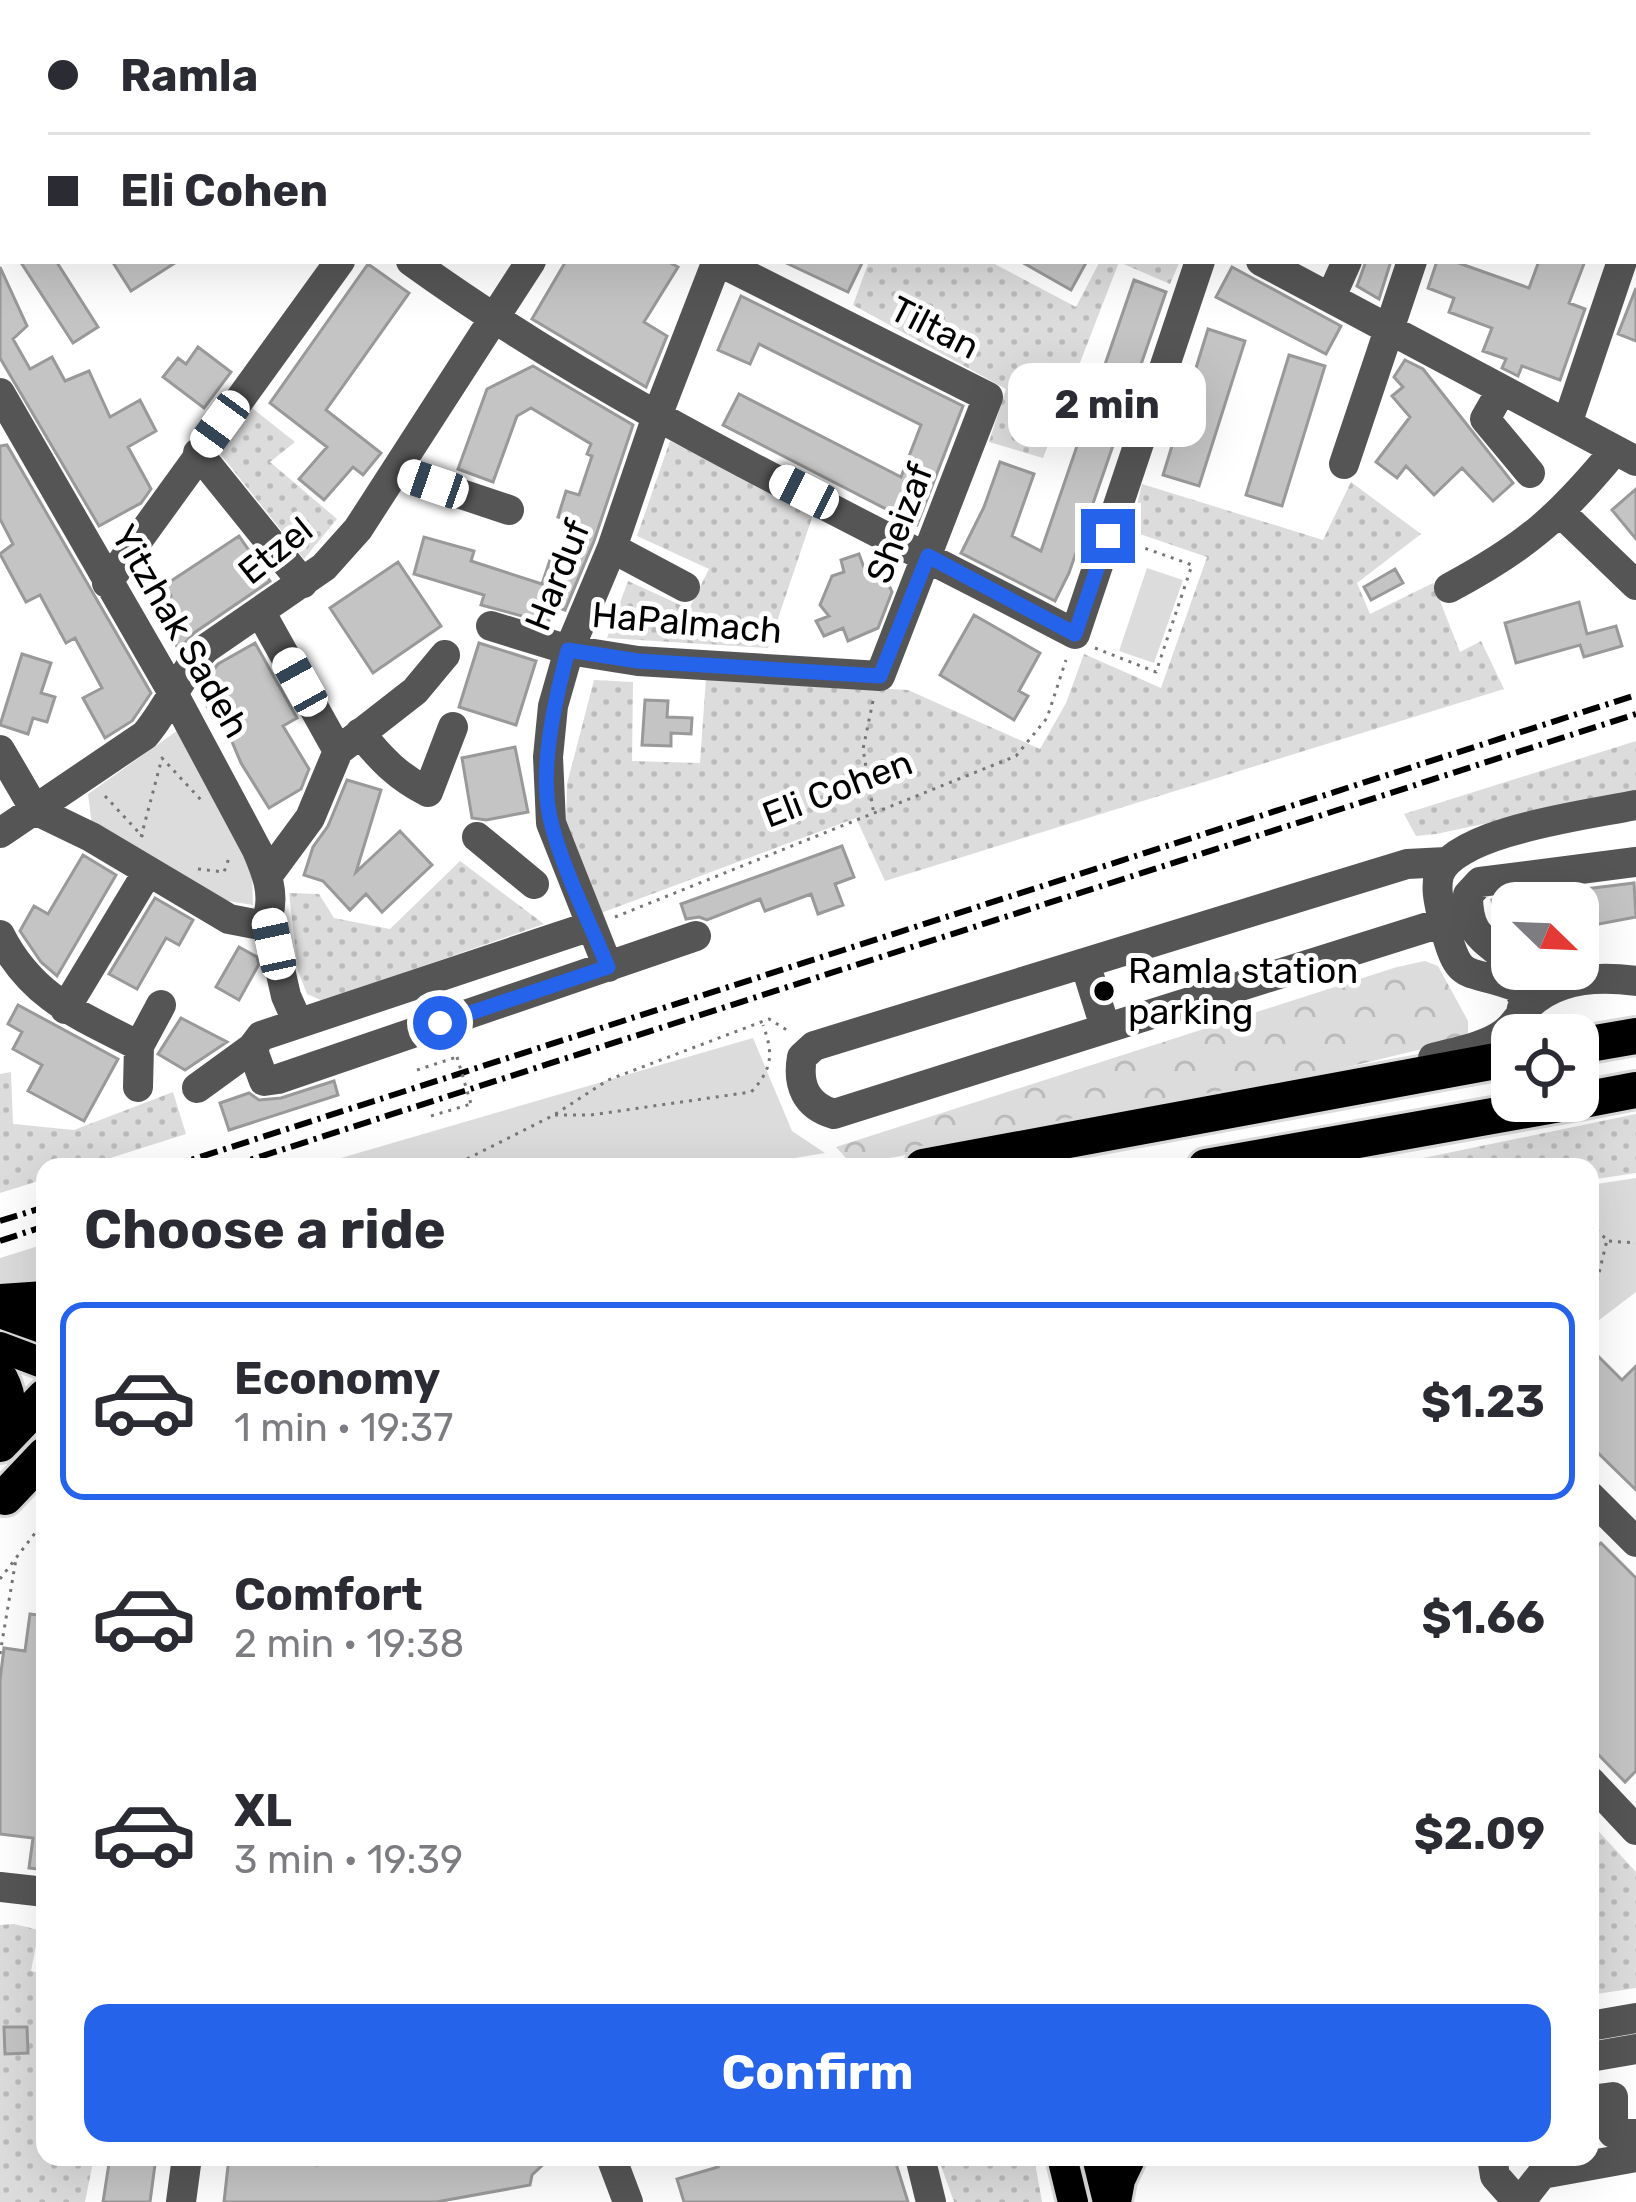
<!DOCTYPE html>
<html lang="en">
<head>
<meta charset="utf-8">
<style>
	:root { --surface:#fff; --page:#f2f2f3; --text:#2b2b33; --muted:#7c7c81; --line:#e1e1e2; --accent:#2563eb }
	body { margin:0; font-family:Rubik,sans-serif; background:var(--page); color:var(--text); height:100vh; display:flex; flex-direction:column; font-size:45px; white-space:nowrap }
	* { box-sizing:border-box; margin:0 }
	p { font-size:39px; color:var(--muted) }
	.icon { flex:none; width:66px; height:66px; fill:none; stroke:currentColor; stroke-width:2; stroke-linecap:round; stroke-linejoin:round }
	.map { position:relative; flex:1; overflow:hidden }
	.side { position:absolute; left:36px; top:1158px; width:1563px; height:1008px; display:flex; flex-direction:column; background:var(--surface); border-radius:24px; box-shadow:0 12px 48px #0002 }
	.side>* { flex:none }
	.guide { position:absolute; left:0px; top:0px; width:1638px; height:264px; box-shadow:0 12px 48px #0002; display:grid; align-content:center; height:264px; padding:0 48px; background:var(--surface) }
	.needle { width:78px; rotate:113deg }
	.controls { position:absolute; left:1491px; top:882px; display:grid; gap:24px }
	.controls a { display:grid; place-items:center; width:108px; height:108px; border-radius:24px; background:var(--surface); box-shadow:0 12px 48px #0002; font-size:60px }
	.end { position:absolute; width:54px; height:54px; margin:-27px; border:15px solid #2563eb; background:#fff; box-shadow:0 0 0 6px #fff }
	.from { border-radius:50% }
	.bubble { position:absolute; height:84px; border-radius:24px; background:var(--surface); box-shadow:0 12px 48px #0002; font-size:39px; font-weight:700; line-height:84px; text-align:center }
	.car { position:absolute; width:36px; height:72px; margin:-36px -18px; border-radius:15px; box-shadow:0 0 9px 3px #0007; background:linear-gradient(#fff 24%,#345 0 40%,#fff 0 76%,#345 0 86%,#fff 0) }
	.guide b { display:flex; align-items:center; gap:42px; height:114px; font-size:45px }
	.guide b+b { border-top:3px solid var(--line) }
	.guide i { width:30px; height:30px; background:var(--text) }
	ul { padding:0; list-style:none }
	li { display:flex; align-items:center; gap:36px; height:198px; margin:0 24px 18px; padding:0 24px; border:6px solid transparent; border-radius:24px }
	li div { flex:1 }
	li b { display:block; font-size:45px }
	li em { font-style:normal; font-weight:700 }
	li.active { border-color:var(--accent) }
	li>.icon { width:108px; height:108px; stroke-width:1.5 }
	h2 { padding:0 48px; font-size:54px; line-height:144px }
	.action { display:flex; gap:24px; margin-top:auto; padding:24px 48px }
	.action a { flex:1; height:138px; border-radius:24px; background:var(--accent); color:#fff; font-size:48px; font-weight:700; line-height:138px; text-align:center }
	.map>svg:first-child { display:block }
	.grass { fill:url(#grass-dots) }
	.forest { fill:url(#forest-crowns) }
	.park { fill:#dcdcdc }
	.building { fill:#c4c4c4; stroke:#999; stroke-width:3 }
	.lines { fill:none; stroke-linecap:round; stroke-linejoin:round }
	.major-casing { stroke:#dbdbdb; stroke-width:36 }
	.highway-casing { stroke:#dbdbdb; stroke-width:42 }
	.path { stroke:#777; stroke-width:3; stroke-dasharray:3 6; stroke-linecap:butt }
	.minor { stroke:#555; stroke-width:30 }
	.major { stroke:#000; stroke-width:30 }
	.highway { stroke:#000; stroke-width:36 }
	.rail { stroke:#000; stroke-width:6; stroke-dasharray:18 6 3 6; stroke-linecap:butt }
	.path-bridge { stroke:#777; stroke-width:3; stroke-dasharray:3 6; stroke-linecap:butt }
	.route { stroke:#2563eb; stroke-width:15 }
	.poi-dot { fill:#000; stroke:#fff; stroke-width:4.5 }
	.labels { text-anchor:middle; stroke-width:10; stroke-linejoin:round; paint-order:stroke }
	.street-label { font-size:36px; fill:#000; stroke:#fff }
	.poi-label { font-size:36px; fill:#000; stroke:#fff; text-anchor:start }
</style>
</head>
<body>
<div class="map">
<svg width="1636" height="2202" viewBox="0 0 1636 2202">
	<defs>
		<pattern id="grass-dots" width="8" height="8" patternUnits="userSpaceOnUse" patternTransform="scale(3)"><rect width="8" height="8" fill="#dcdcdc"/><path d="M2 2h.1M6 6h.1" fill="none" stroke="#bbb" stroke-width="1.8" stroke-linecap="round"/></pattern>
		<pattern id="forest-crowns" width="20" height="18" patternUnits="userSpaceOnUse" patternTransform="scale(3)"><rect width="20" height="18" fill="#dcdcdc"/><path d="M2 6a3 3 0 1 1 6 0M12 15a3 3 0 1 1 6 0" fill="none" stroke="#bbb"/></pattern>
	</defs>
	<rect width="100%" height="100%" fill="#fff"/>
	<path class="grass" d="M 869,261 L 989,261 L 1076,307 L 1100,261 L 1180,261 L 1170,284 L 1119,262 L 1043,458 L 989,442 L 1006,389 L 853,305 Z
		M 252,408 L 295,442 L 270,462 L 337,519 L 304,559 L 218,451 Z
		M 670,441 L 813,515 L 768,648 L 607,638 L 628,581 L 689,609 L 709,569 L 637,536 Z
		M 1351,482 L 1421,534 L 1357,583 L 1370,614 L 1433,583 L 1460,652 L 1481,641 L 1504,689 L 885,881 L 856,818 L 601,913 L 566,822 L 567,784 L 594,680 L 633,682 L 632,761 L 700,763 L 706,678 L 908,690 L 1040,749 L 1066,703 L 1084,654 L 1161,688 L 1207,557 L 1131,531 L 1142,484 L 1323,540 Z
		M 1636,741 L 1636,792 L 1436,834 L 1416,836 L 1404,814 Z
		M 460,861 L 544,924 L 323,1001 L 307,994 L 298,971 L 289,893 L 319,894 L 334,918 L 390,929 Z
		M 11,1072 L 13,1124 L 74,1130 L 173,1092 L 186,1134 L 82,1167 L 45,1167 L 45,1179 L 0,1193 L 0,1074 Z
		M 1636,1114 L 1636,1173 L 1590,1180 L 1590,1167 L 1380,1167 Z
		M 1590,1822 L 1636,1872 L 1636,1988 L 1590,1995 Z
		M 14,1924 L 39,1930 L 31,1971 L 45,1974 L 45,2157 L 94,2157 L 85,2202 L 0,2202 L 0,1925 Z
		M 938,2157 L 1034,2157 L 1042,2202 L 954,2202 Z"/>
	<path class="forest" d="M 1425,961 L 1438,966 L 1468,1021 L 1468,1038 L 1236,1094 L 852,1165 L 836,1147 L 1397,967 Z"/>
	<path class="park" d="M 1147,568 L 1183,580 L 1154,663 L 1119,651 Z
		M 181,728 L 252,867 L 253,905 L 216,899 L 92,825 L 88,794 Z
		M 753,1038 L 792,1131 L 825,1153 L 740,1167 L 310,1167 Z
		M 1636,1178 L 1636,1292 L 1590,1327 L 1590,1185 Z
		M 45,1244 L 45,1285 L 0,1288 L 0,1258 Z"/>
	<path class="building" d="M 20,261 L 56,261 L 98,327 L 73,343 Z
		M 112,261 L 178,261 L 131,291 Z
		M 566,261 L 667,261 L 678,267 L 644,322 L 667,336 L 646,387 L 532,319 Z
		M 782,261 L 863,261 L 848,292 Z
		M 1020,261 L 1087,261 L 1071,290 Z
		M 1366,261 L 1391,261 L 1379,299 L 1357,286 Z
		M 1437,261 L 1453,261 L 1529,288 L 1539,261 L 1585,261 L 1569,303 L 1585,309 L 1560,380 L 1522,366 L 1518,376 L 1502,368 L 1506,359 L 1483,351 L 1492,328 L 1449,312 L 1454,298 L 1428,288 Z
		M 368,264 L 409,293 L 326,410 L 381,453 L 363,475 L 353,467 L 324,500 L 299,479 L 327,447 L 270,403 Z
		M 0,267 L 27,326 L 13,339 L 30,369 L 52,357 L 65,381 L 89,371 L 110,417 L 140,400 L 156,431 L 128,447 L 151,489 L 141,503 L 99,526 L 0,358 Z
		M 1232,267 L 1341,326 L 1326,354 L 1216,297 Z
		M 1134,280 L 1166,292 L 1069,573 L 1055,601 L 961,553 L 984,507 L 1000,462 L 1034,474 L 1012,536 L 1041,551 Z
		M 1636,288 L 1636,341 L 1618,334 Z
		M 741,296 L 963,406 L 917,525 L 723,425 L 739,394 L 901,477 L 921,425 L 759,344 L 750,364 L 718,350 Z
		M 1208,329 L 1245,341 L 1199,486 L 1163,475 Z
		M 198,347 L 231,372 L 204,408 L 163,377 L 178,358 L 186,364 Z
		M 1289,355 L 1325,366 L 1282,506 L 1246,495 Z
		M 1405,360 L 1423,369 L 1513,483 L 1493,501 L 1462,468 L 1434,495 L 1406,466 L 1397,478 L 1376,462 L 1410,417 L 1392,396 L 1403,387 L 1394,377 Z
		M 533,366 L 633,425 L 594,541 L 565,610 L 554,606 L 548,623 L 481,605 L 484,595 L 414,574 L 424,537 L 474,551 L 471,561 L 542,584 L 553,551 L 562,553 L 572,521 L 558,517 L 566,491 L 579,495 L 592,456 L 587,454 L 591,444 L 531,408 L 517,416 L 493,482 L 458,469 L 487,389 Z
		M 7,445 L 151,693 L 132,721 L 105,738 L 83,698 L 102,688 L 75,638 L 66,643 L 40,595 L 26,602 L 0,554 L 13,544 L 0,519 L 0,446 Z
		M 1636,489 L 1636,539 L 1612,510 Z
		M 239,536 L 270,581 L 194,633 L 179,650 L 153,606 L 171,596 L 165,585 Z
		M 859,554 L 866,573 L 881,567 L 892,592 L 878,628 L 848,641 L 843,628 L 824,636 L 816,621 L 829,616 L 820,605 L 832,576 L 844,572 L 841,560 Z
		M 398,562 L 441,626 L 373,673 L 330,608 Z
		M 1395,569 L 1403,583 L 1371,600 L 1364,587 Z
		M 1579,602 L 1587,634 L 1616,626 L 1622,646 L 1584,657 L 1580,645 L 1516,663 L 1505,623 Z
		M 974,615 L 1040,653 L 1019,691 L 1028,696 L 1014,720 L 940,675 Z
		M 255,643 L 297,718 L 283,726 L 309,769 L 301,789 L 269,808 L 241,763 L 219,711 L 212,715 L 198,690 L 218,664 Z
		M 479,643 L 536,661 L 516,725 L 459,707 Z
		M 22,654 L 51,663 L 41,693 L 55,697 L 47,722 L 33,718 L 28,734 L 0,725 Z
		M 645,700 L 668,701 L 667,717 L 692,718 L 691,734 L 671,733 L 671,746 L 642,745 Z
		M 515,747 L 528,812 L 486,820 L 472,818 L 462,758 Z
		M 347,780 L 381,790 L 356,872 L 400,831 L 432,865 L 382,912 L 366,894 L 350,910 L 323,881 L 304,875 L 313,847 L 328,826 Z
		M 842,846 L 854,877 L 835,884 L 843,905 L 818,914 L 811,894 L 765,911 L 760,899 L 707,920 L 699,917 L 686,919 L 681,904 Z
		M 83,855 L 116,875 L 57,976 L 41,962 L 20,931 L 34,906 L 48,914 Z
		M 1634,883 L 1636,917 L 1578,928 L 1578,903 L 1513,903 L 1512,898 Z
		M 155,898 L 193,920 L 179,945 L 166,938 L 137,989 L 109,974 Z
		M 1512,898 L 1512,938 L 1496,924 L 1492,900 Z
		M 239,947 L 257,957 L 259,964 L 239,1000 L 216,987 Z
		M 18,1005 L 118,1059 L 84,1121 L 28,1091 L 42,1065 L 13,1049 L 22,1032 L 8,1024 Z
		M 181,1018 L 227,1042 L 185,1070 L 158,1054 Z
		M 334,1081 L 338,1095 L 229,1130 L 220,1103 L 249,1093 L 259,1100 L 281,1098 Z
		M 1590,1348 L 1622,1380 L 1636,1366 L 1636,1490 L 1590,1445 Z
		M 1601,1543 L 1636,1578 L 1636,1771 L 1625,1782 L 1590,1746 L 1590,1553 Z
		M 30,1614 L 45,1616 L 41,1736 L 45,1736 L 45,1870 L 29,1868 L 33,1838 L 0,1834 L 0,1680 L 4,1648 L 25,1651 Z
		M 4,2027 L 27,2027 L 28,2053 L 5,2054 Z
		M 110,2157 L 156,2157 L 150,2202 L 103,2202 Z
		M 229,2157 L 318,2157 L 317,2165 L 361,2157 L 551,2157 L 532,2175 L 530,2185 L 436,2202 L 224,2202 Z
		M 715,2157 L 894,2157 L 908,2202 L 684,2202 L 677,2179 L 718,2167 Z"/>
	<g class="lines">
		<g class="major-casing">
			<path id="major" d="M 0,1313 L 45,1329
				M 0,1347 L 45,1364
				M 1062,2157 L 1073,2202
				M 1097,2157 L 1108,2202
				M 1116,2202 L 1120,2180 L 1131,2157"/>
		</g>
		<g class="highway-casing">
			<path id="highway" d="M 1578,1046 L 1636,1036
				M 1578,1101 L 1636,1090
				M 923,1167 L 1512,1058
				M 1206,1167 L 1577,1101
				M 0,1302 L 45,1299
				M 0,1379 C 10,1398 9,1412 0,1431
				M 0,1444 L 45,1397
				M 5,1497 L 45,1455"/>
		</g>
		<path class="path" d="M 1095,648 L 1156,672 L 1192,565 L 1133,544
			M 873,701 L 863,749 L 874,815
			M 105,796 L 143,837
			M 141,837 L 162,758 L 202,801
			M 198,869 L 224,872 L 230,855
			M 615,917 L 1016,756 L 1047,718 L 1066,660
			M 417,1070 L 457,1057
			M 555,1115 L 591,1115 L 751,1092 C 772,1070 774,1054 763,1025
			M 431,1116 L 471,1104
			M 451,1167 L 554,1115 L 608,1080 L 769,1019 L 790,1032
			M 1590,1223 L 1607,1240 L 1593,1298 L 1590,1299
			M 1609,1241 L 1636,1243
			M 0,1579 L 45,1520
			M 0,1654 L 16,1559"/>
		<path class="minor" d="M 93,0 L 95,3
			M 417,0 L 420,3
			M 767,0 L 773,3
			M 1061,0 L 1065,3
			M 1526,0 L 1535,3
			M 157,3 L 160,0
			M 374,3 L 376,0
			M 692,3 L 694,0
			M 870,3 L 872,0
			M 1163,3 L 1168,0
			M 1294,3 L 1295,0
			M 1405,3 L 1407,0
			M 1635,36 L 1636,36
			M 0,134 L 3,132
			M 1635,222 L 1636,219
			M 411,261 C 617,410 851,516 1075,634 L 1200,261
			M 1261,261 L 1636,461
			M 1331,297 L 1347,261
			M 1501,391 L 1485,419 L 1530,473
			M 0,393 L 173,693 L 257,850 C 266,871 275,893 268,916 L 286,996 L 298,1023
			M 1567,424 L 1622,261
			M 198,453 L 303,583
			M 1344,464 L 1412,261
			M 395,472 L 509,510
			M 1560,512 L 1636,585
			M 612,548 L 685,587
			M 107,583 L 340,261
			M 1449,588 C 1526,547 1559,518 1615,450
			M 261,613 L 338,751
			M 491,626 L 569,650 L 638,661 L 880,676 L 988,397 L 718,261
			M 360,733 C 381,759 398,777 428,792 L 453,727
			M 0,750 L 35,810
			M 35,810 L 91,837 L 229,919 L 255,924
			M 0,833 L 145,735 C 168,708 180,675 205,649 L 324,567 L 358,529 L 531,261
			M 477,837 L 534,884
			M 268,875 L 310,818 L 338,751 L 415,691 L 445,655
			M 1444,922 L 834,1114 C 806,1106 797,1085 802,1057 L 814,1046 L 1407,864 L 1446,862
			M 0,935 C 32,998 79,1015 139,1046 L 161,1005
			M 1085,963 L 1105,1027
			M 1512,963 C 1484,938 1468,937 1468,895 L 1480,882 L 1636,862
			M 608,967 L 551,823 L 548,757 L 553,706 L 569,650 L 612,548 L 657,416 L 717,261
			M 65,1009 L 147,873
			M 1520,1017 L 1524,1000 L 1517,987 C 1463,966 1460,987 1443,921 C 1440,906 1435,890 1439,875 C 1453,831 1594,814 1636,805
			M 252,1048 L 264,1081 L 278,1079 L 696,936
			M 1433,1058 C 1455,1052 1485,1047 1504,1033 C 1514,1026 1520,1014 1529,1005 C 1558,977 1600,976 1636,981
			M 138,1087 L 139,1046
			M 197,1088 L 252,1048 L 261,1036 L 591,926
			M 1590,1496 L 1636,1542
			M 1590,1781 L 1636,1830
			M 0,1887 L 45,1892
			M 1590,2026 L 1636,2018
			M 1590,2057 L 1636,2049
			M 1590,2100 L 1613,2097 L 1613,2133 L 1636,2134
			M 611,2157 L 628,2202
			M 920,2157 L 931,2202
			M 1492,2157 L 1495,2176 L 1518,2202
			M 181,2202 L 187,2157
			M 1520,2202 L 1542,2174 L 1636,2157"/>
		<use href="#major" class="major"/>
		<use href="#highway" class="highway"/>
		<path class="rail" d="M 169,1167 L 1636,695
			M 228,1167 L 1636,714
			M 0,1221 L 45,1207
			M 0,1241 L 45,1226"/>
		<path class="path-bridge" d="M 457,1057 L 471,1104"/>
	</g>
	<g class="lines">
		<path class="route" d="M 440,1023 L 608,967 C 589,921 565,874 552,826 C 537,774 555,701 568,650 L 638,661 L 880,676 L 928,556 L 1075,634 L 1108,536"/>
	</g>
	<circle class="poi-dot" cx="1104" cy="991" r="12"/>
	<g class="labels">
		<g class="street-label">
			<text transform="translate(935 327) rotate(27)" y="13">Tiltan</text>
			<text transform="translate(899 523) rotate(-69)" y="13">Sheizaf</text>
			<text transform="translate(275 550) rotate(-39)" y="13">Etzel</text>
			<text transform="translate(557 575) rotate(-68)" y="13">Harduf</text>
			<text transform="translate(687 622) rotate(5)" y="13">HaPalmach</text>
			<text transform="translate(181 631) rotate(60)" y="13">Yitzhak Sadeh</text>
			<text transform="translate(837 788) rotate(-21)" y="13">Eli Cohen</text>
		</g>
		<g class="poi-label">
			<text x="1128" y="983">Ramla station<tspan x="1128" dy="41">parking</tspan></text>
		</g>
	</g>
</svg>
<div class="controls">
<a><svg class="needle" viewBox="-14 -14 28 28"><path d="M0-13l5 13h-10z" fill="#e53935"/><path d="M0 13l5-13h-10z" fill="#7c7c81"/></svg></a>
<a><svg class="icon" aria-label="locate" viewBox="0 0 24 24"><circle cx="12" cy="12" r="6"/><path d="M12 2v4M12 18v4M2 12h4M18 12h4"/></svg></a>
</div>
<i class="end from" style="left:440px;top:1023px"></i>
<i class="end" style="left:1108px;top:536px"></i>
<div class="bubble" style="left:1008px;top:363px;width:198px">2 min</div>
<i class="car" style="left:220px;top:424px;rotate:216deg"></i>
<i class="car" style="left:433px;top:484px;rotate:289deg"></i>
<i class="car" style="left:804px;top:492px;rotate:297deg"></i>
<i class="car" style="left:300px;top:682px;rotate:331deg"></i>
<i class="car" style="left:274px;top:944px;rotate:348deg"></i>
<div class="guide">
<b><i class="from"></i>Ramla</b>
<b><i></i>Eli Cohen</b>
</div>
<section class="side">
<h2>Choose a ride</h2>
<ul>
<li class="active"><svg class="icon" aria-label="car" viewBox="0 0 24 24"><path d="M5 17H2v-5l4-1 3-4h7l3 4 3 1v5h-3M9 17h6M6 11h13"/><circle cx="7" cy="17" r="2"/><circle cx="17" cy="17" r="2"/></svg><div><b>Economy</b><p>1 min · 19:37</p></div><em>$1.23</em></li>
<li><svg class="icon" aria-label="car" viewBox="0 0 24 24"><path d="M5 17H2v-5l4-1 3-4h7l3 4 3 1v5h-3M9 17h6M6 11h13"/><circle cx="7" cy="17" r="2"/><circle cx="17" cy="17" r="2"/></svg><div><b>Comfort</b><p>2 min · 19:38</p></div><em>$1.66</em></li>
<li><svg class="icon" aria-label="car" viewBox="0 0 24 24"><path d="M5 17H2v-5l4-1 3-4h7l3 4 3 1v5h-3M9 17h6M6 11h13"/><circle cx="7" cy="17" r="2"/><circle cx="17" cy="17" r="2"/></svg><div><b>XL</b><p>3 min · 19:39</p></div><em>$2.09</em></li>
</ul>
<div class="action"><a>Confirm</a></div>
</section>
</div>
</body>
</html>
